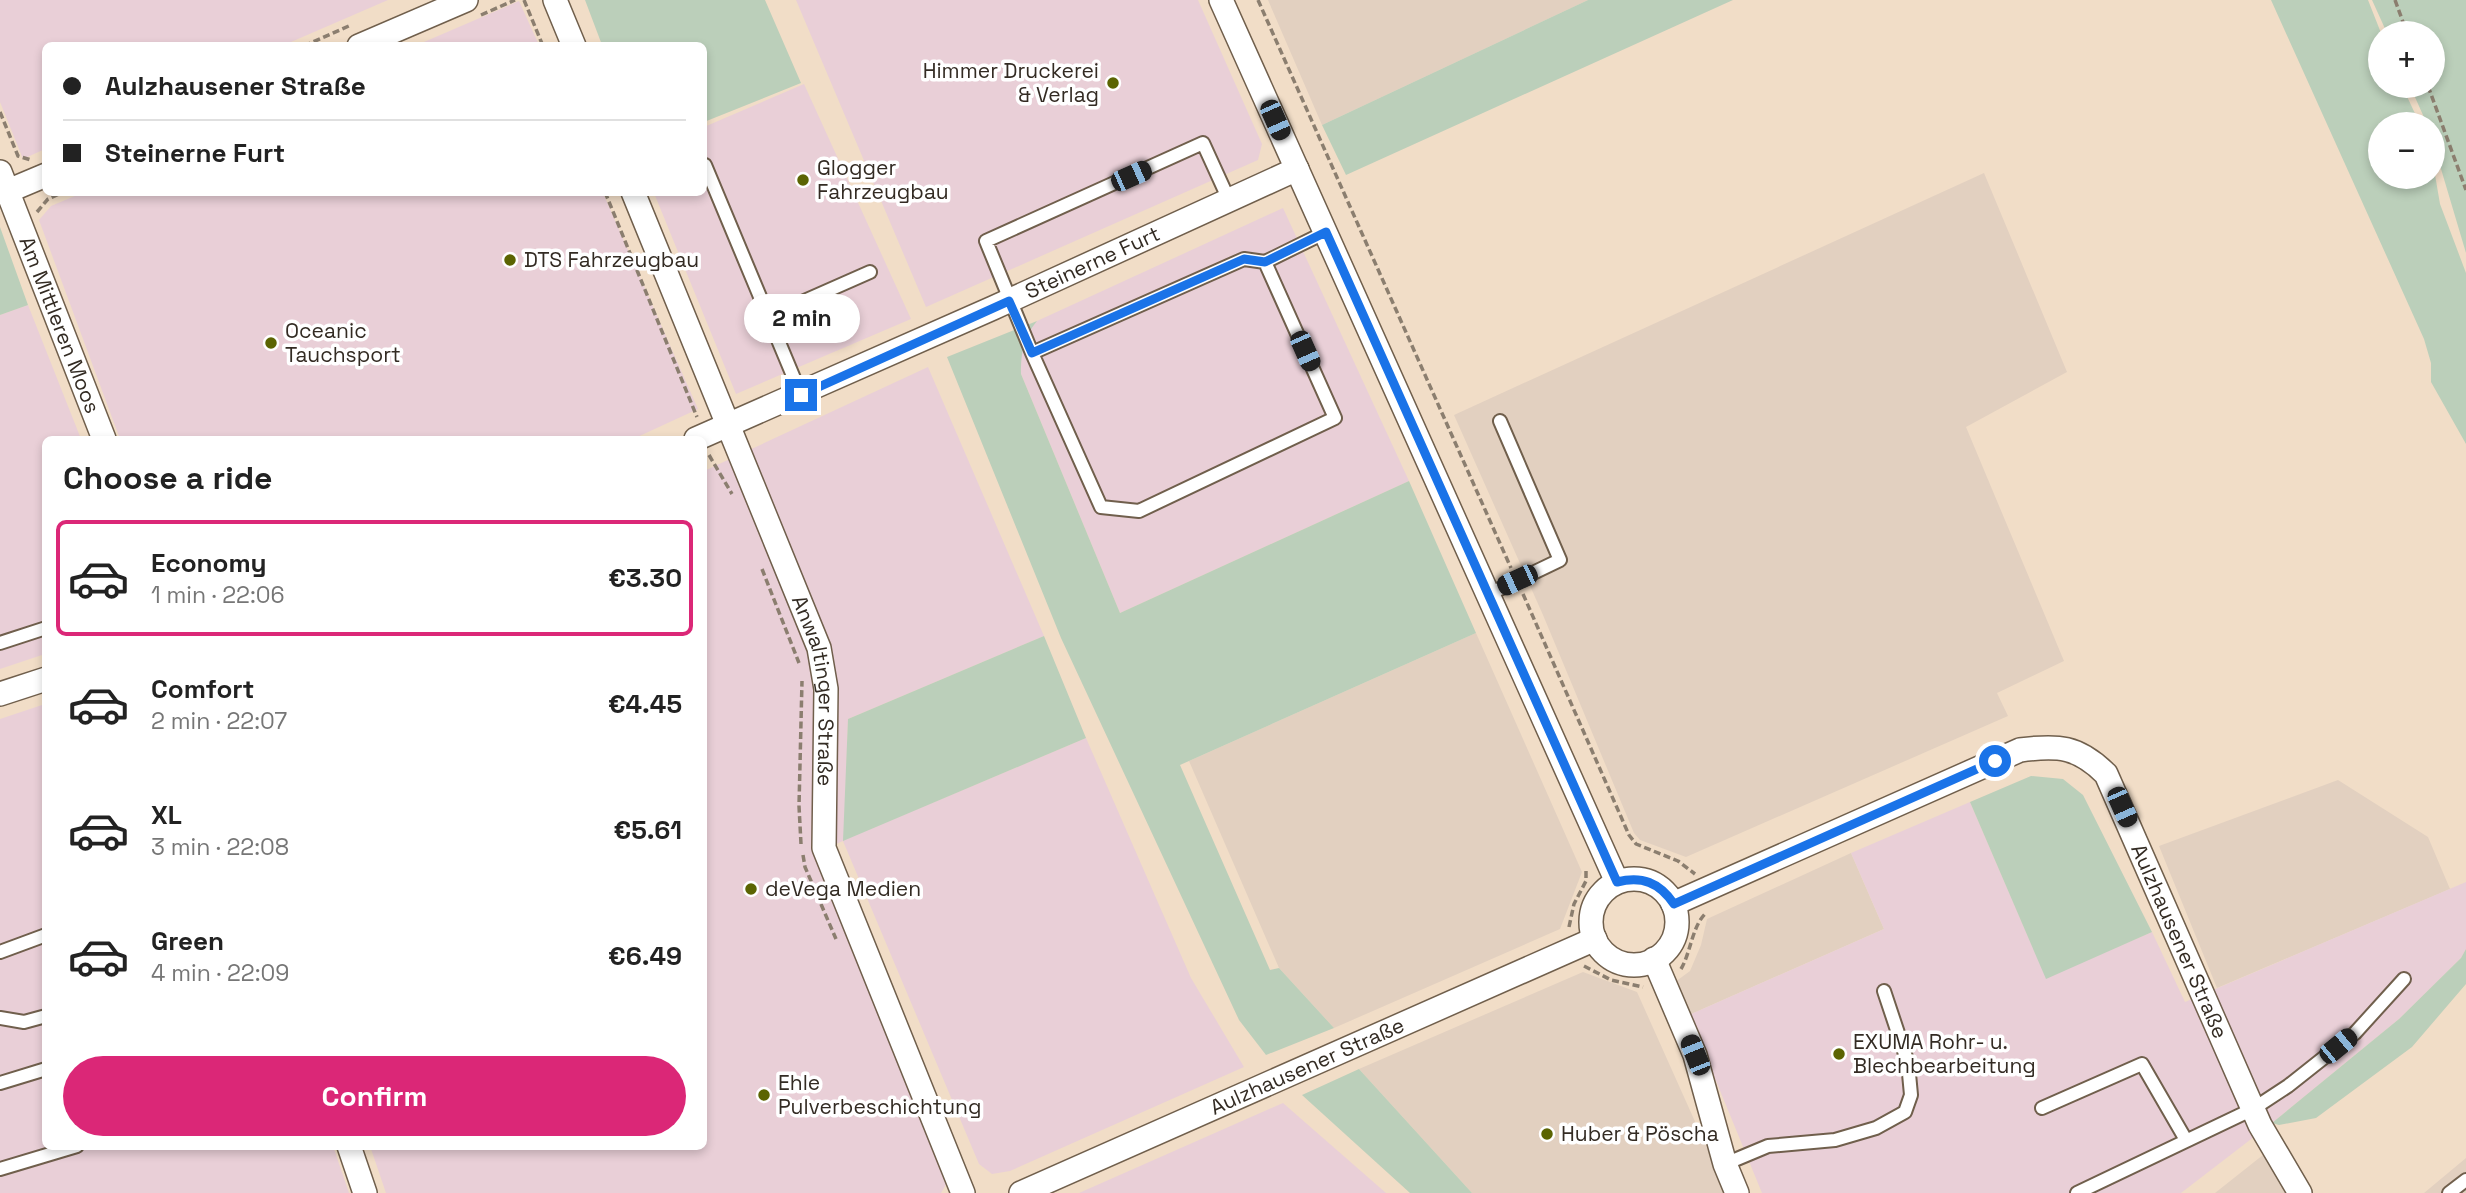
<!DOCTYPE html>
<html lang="en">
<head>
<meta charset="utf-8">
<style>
	:root { --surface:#fff; --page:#f2f2f2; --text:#222; --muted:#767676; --line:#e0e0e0; --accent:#db2777 }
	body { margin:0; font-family:"Space Grotesk",sans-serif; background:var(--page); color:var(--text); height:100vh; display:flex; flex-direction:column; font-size:26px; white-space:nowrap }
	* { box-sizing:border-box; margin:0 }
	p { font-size:23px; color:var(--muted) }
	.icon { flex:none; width:38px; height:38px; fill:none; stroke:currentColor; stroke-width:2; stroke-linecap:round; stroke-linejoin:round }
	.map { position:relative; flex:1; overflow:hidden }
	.drawer { position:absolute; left:42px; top:436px; width:665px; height:714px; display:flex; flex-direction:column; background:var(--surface); border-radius:10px; box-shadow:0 4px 10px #0003 }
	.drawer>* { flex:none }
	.hud { position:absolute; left:42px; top:42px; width:665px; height:154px; border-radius:10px; box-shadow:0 4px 10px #0003; display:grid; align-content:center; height:154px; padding:0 21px; background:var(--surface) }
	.fabs { position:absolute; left:2368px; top:21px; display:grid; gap:14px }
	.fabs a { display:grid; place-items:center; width:77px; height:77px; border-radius:50%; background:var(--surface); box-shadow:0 4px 10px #0003; font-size:35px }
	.end { position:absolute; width:32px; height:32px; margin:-16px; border:9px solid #1a73e8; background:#fff; box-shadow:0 0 0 4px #fff }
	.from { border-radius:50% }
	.bubble { position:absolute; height:49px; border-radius:24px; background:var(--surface); box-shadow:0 4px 10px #0003; font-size:23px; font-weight:700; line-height:49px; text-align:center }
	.car { position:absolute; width:21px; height:42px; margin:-21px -10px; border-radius:9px; box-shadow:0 0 5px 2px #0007; background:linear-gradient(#222 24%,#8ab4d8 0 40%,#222 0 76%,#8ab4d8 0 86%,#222 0) }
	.hud b { display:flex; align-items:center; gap:24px; height:66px; font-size:26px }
	.hud b+b { border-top:2px solid var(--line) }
	.hud i { width:18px; height:18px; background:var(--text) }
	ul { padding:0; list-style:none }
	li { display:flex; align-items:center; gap:21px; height:116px; margin:0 14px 10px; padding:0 7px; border:4px solid transparent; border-radius:10px }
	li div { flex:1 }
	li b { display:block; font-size:26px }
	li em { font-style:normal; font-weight:700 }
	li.on { border-color:var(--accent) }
	li>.icon { width:63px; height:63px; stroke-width:1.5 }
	h2 { padding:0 21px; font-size:32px; line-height:84px }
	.cta { display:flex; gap:14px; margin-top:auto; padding:14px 21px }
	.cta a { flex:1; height:80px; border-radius:42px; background:var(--accent); color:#fff; font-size:28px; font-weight:700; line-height:80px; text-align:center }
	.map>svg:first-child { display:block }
	.commercial { fill:#e2d0c0 }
	.industrial { fill:#e9cfd7 }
	.green { fill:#bbcfba }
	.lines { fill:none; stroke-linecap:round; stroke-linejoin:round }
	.service-casing { stroke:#705f4c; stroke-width:16 }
	.minor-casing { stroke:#705f4c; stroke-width:26 }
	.path { stroke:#8b7e6f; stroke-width:3.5; stroke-dasharray:7 3.5; stroke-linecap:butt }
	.service { stroke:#fff; stroke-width:12 }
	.minor { stroke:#fff; stroke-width:23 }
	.route { stroke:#1a73e8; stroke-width:9 }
	.poi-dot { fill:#5b6402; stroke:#fff; stroke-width:2.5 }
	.labels { text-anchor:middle; stroke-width:7; stroke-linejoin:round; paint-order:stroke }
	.poi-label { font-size:21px; fill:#332b23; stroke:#fff; text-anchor:start }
	.street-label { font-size:21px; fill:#332b23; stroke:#fff }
</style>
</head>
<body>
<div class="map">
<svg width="2466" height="1193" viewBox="0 0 2466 1193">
	<rect width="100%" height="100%" fill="#f1ddc7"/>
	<path class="commercial" d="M 1268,0 L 1588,0 L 1322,125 Z
		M 1984,173 L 2067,372 L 1966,427 L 2064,661 L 1997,693 L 2008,716 L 1686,857 L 1640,840 L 1634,833 L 1543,615 L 1454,415 Z
		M 1476,633 L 1582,872 L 1560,929 L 1334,1028 L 1279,968 L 1189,761 Z
		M 2338,780 L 2428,837 L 2450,889 L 2217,988 L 2159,846 Z
		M 1851,853 L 1884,929 L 1689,1015 L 1675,982 L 1690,971 L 1701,945 L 1707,919 Z
		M 1583,972 L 1637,992 L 1727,1193 L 1472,1193 L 1359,1069 Z
		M 2268,1151 L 2291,1193 L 2215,1193 Z
		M 2466,1158 L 2466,1193 L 2424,1193 Z"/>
	<path class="industrial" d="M 0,0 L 388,0 L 284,45 L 46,46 L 45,149 L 23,159 L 0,102 Z
		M 796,0 L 1198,0 L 1262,144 L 1258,160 L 926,307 Z
		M 519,1 L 539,45 L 417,45 Z
		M 804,84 L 911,319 L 736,394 L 654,193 L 704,192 L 704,127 Z
		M 82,193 L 603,193 L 698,409 L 633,439 L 120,439 L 39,220 L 51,206 Z
		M 1283,208 L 1409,481 L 1120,613 L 1021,374 L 1021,354 L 1026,334 L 1037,321 Z
		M 28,305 L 81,439 L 46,439 L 45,654 L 0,669 L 0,315 Z
		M 928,367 L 1044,636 L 848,719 L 844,840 L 1086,738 L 1191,978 L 1244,1067 L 1010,1171 L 992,1174 L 979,1164 L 843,841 L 813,854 L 948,1181 L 941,1193 L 386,1193 L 370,1146 L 704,1146 L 704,471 Z
		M 45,704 L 46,1146 L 333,1146 L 349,1193 L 0,1193 L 0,719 Z
		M 1970,802 L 2046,978 L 2152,932 L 2185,1002 L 2466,882 L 2466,949 L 2461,958 L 2399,1019 L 2272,1123 L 2181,1193 L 1762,1193 L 1689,1015 L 1884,929 L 1851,853 Z
		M 1283,1103 L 1386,1193 L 1079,1193 Z"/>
	<path class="green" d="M 585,0 L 765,0 L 801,83 L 704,122 L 704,46 L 602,45 Z
		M 1588,0 L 1733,0 L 1346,175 L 1322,125 Z
		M 2271,0 L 2368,0 L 2381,33 L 2380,86 L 2402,86 L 2420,124 L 2380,124 L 2380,177 L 2432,177 L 2433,163 L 2440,204 L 2466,273 L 2466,444 L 2431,382 L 2431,363 L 2424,339 Z
		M 2372,0 L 2466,0 L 2466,253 L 2433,142 L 2432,124 L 2427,124 L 2410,86 L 2432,86 L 2432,33 L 2387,33 Z
		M 0,227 L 28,305 L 0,315 Z
		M 1037,321 C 1023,338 1021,353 1021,374 L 1120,613 L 1409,481 L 1476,633 L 1180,765 L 1270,970 L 1279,968 L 1334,1028 L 1266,1055 L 1239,1020 L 1061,638 L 947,357 Z
		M 1044,636 L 1086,738 L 843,841 L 848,719 Z
		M 2031,776 L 2063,779 L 2083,795 L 2152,932 L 2046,979 L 1970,802 Z
		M 2466,949 L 2466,984 L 2412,1047 L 2316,1118 L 2279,1125 L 2272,1123 L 2399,1019 L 2461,958 Z
		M 1359,1069 L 1472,1193 L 1410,1193 L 1302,1095 Z"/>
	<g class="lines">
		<g class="service-casing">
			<path id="service" d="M 705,165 L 801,395
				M 1265,262 L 1335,418 L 1139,511 L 1101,507 L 1032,353 L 1244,259 L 1265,262 L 1326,232
				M 768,317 L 870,272
				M 1032,353 L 986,241 L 1203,143 L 1229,200
				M 1487,595 L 1560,560 L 1500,421
				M 0,643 L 46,628
				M 0,952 L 46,935
				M 0,1018 L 24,1022 L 46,1016
				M 0,1083 L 46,1069
				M 2042,1108 L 2142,1064 L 2186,1140
				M 1725,1164 L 1768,1146 L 1835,1140 L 1876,1128 L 1905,1112 L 1911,1095 L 1908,1063 L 1884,991
				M 0,1169 L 77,1146
				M 2077,1193 L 2253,1109 L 2288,1086 L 2355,1033 L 2404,979
				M 2449,1193 L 2466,1180"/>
		</g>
		<g class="minor-casing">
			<g id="minor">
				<path d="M 555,0 L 574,46"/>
				<path d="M 1221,0 L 1617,882"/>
				<path d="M 359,46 L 466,0"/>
				<path id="s1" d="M 0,172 L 104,439"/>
				<path d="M 8,191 L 46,175"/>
				<path id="s2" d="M 633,192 L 819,648 L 826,689 L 824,848 L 963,1193"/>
				<path id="s3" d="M 696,439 L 993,308 L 1297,169"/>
				<path d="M 0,694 L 46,679"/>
				<circle cx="1634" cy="922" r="43"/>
				<path id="s4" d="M 1673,904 L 2020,750 C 2058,745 2078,746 2106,774 L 2260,1125 L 2300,1193"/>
				<path d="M 1654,959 L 1695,1055 L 1725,1164 L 1737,1193"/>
				<path d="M 349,1146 L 365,1193"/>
				<path id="s5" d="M 1021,1193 L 1595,939"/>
			</g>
		</g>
		<path class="path" d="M 524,0 L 543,46
			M 1258,0 L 1511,568
			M 2395,0 L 2407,33
			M 481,15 L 515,0
			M 304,46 L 351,25
			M 2428,86 L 2466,190
			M 0,112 L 18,156 L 31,160
			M 605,192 L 697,417
			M 37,212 L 48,199 L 63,192
			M 709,455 L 732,494
			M 762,569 L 799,663
			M 1523,594 L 1629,835 L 1636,844 L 1678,861 L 1695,874
			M 801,844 L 799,806 L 802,681
			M 803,855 L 805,867 L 836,939
			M 1569,927 L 1574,904 L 1586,881 L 1586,869
			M 1584,966 L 1611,980 L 1643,987
			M 1681,969 C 1691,952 1692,926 1706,913"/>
		<use href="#service" class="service"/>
		<use href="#minor" class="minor"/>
	</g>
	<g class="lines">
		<path class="route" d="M 801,395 L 1009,301 L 1032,353 L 1244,259 L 1265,262 L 1326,232 L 1617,882 C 1642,876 1659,882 1674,904 L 1995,761"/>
	</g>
	<g class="poi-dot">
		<circle cx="1113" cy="83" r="7"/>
		<circle cx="803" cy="180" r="7"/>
		<circle cx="510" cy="260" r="7"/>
		<circle cx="271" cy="343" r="7"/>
		<circle cx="751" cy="889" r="7"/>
		<circle cx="1839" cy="1054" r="7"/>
		<circle cx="764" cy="1095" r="7"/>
		<circle cx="1547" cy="1134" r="7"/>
	</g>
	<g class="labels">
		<g class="poi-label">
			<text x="1099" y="78" text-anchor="end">Himmer Druckerei<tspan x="1099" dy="24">&amp; Verlag</tspan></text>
			<text x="817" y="175">Glogger<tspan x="817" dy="24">Fahrzeugbau</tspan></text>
			<text x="524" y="267">DTS Fahrzeugbau</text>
			<text x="285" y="338">Oceanic<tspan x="285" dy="24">Tauchsport</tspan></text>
			<text x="765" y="896">deVega Medien</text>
			<text x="1853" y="1049">EXUMA Rohr- u.<tspan x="1853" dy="24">Blechbearbeitung</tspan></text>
			<text x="778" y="1090">Ehle<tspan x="778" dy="24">Pulverbeschichtung</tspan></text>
			<text x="1561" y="1141">Huber &amp; Pöscha</text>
		</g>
		<g class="street-label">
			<text dy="7" stroke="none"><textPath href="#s3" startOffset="434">Steinerne Furt</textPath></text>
			<text dy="7" stroke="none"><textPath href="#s1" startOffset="164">Am Mittleren Moos</textPath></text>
			<text dy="7" stroke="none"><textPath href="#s2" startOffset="534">Anwaltinger Straße</textPath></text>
			<text dy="7" stroke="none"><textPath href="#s4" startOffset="656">Aulzhausener Straße</textPath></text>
			<text dy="7" stroke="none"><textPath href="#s5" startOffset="313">Aulzhausener Straße</textPath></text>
		</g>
	</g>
</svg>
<div class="fabs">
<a>+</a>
<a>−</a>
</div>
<i class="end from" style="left:1995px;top:761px"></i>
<i class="end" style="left:801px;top:395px"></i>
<div class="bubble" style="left:744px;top:294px;width:116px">2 min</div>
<i class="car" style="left:1275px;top:120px;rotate:156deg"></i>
<i class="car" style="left:1131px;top:176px;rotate:66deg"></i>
<i class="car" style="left:1305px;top:351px;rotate:156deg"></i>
<i class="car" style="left:1517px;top:580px;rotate:245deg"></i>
<i class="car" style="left:2122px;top:807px;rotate:156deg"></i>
<i class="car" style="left:2338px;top:1046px;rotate:51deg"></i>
<i class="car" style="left:1695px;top:1055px;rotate:338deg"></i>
<div class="hud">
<b><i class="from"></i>Aulzhausener Straße</b>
<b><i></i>Steinerne Furt</b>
</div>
<section class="drawer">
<h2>Choose a ride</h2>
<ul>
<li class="on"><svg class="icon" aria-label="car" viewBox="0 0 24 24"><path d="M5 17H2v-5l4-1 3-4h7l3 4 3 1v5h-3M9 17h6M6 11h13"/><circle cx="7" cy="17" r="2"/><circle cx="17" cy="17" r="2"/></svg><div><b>Economy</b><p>1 min · 22:06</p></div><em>€3.30</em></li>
<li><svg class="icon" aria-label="car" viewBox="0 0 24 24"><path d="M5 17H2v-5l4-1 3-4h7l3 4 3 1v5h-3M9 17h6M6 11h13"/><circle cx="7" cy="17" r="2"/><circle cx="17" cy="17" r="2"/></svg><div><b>Comfort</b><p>2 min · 22:07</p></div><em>€4.45</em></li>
<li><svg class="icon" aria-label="car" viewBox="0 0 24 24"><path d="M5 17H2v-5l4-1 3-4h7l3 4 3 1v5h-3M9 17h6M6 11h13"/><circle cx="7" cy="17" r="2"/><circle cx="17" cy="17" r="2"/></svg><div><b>XL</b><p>3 min · 22:08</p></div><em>€5.61</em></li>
<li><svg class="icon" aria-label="car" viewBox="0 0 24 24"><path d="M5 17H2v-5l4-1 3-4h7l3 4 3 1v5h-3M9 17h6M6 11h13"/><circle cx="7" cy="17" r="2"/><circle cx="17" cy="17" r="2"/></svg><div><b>Green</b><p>4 min · 22:09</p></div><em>€6.49</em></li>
</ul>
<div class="cta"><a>Confirm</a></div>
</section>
</div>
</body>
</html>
